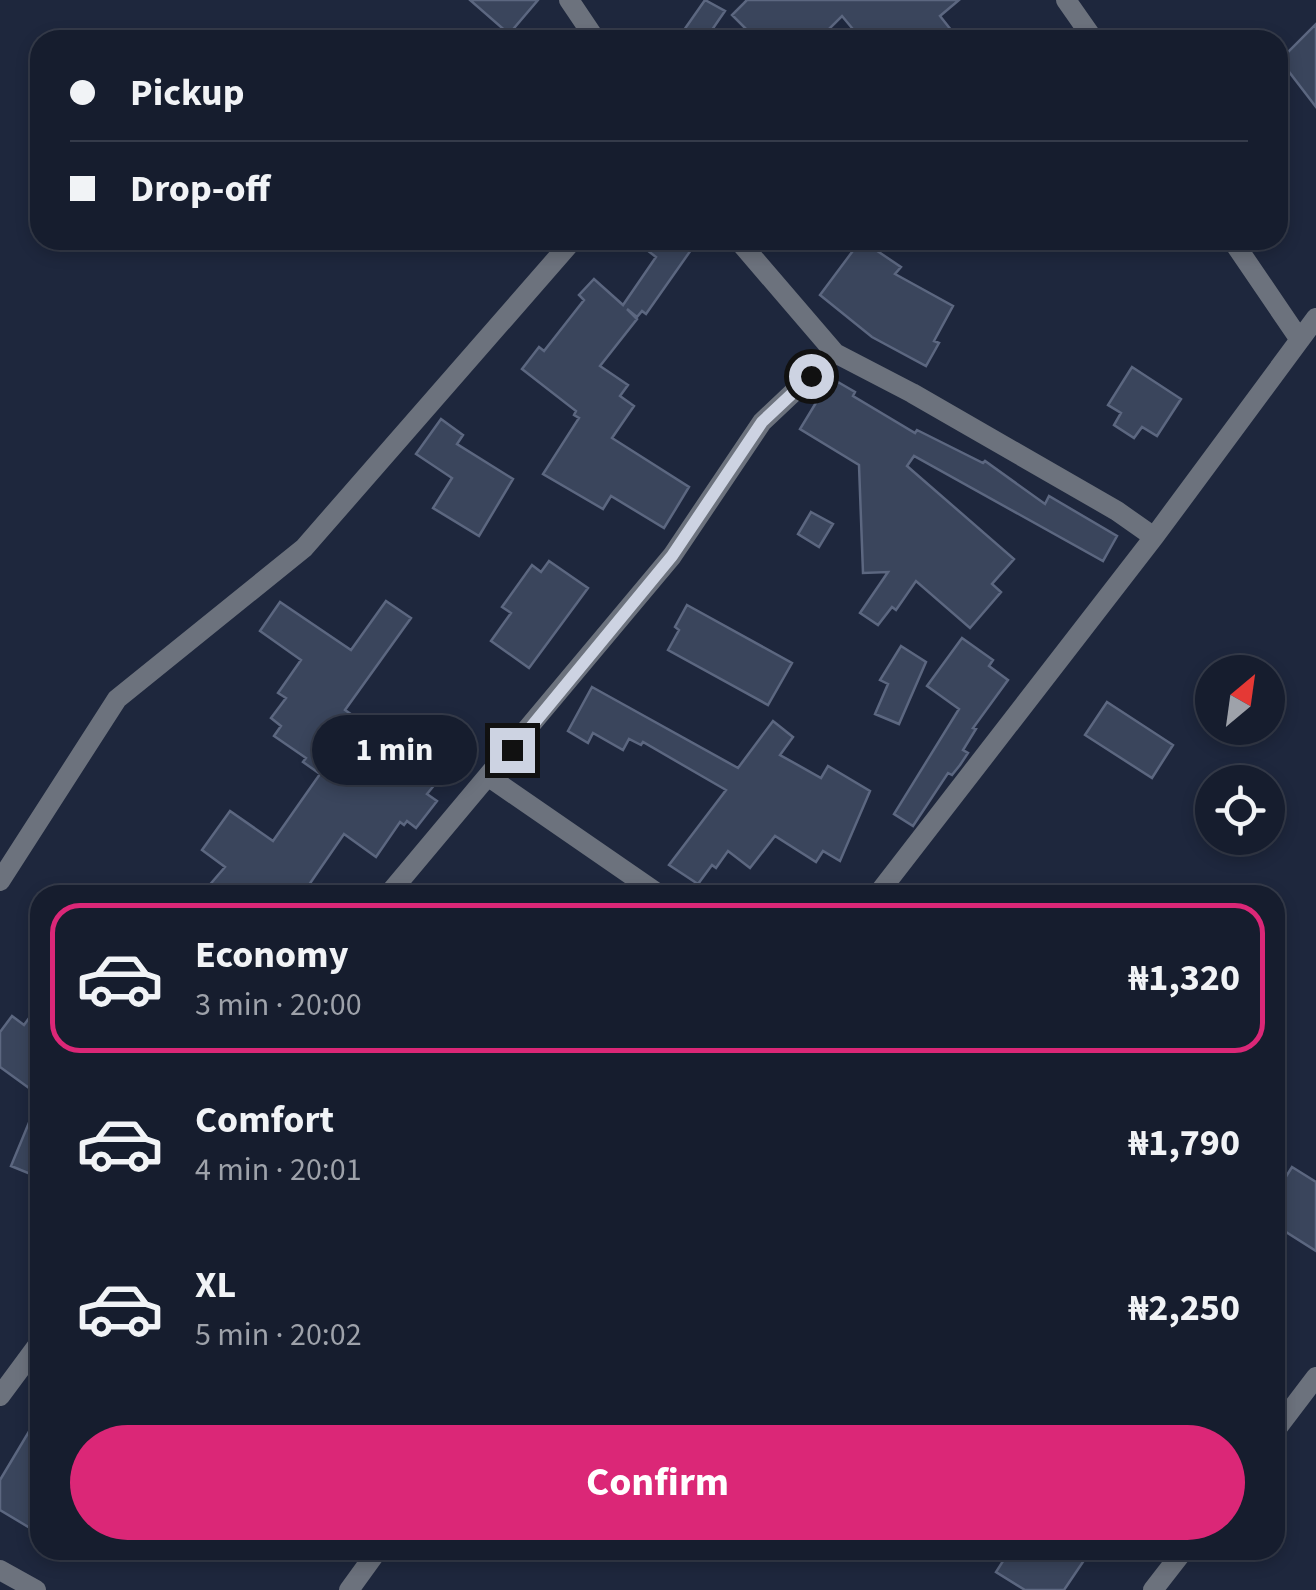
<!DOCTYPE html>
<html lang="en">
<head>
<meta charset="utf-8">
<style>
	:root { --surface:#161d2e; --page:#232a3a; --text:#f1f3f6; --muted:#9ea2aa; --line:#353b4a; --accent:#db2777 }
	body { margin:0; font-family:"Source Sans 3",sans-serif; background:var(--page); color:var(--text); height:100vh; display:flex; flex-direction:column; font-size:38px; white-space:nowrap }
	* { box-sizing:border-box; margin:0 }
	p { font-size:32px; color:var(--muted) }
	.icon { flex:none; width:55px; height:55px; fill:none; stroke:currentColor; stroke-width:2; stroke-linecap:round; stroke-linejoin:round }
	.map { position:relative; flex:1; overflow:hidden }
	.panel { position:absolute; left:30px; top:885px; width:1255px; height:675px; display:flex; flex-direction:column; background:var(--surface); border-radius:30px; box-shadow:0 5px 15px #0003,0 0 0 2px var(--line) }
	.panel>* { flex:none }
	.hud { position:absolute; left:30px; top:30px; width:1258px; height:220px; border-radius:30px; box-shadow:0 5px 15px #0003,0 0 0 2px var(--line); display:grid; align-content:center; height:220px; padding:0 40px; background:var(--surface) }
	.needle { width:65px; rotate:29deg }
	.tools { position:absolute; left:1195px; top:655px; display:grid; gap:20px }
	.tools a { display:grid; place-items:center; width:90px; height:90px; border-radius:50%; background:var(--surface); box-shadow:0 5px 15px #0003,0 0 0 2px var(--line); font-size:50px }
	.end { position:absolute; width:45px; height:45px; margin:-22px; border:12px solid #cdd3e2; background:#111; box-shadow:0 0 0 5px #111 }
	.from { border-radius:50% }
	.bubble { position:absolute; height:70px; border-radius:35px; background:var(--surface); box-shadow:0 5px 15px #0003,0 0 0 2px var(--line); font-size:32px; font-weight:700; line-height:70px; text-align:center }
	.hud b { display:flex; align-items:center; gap:35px; height:95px; font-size:38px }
	.hud b+b { border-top:2px solid var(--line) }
	.hud i { width:25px; height:25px; background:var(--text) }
	ul { padding:18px 0 0; list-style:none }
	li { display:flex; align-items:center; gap:30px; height:150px; margin:0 20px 15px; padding:0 20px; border:5px solid transparent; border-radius:30px }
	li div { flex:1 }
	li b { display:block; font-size:38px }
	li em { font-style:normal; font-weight:700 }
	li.selected { border-color:var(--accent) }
	li>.icon { width:90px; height:90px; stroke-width:1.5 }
	.action { display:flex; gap:20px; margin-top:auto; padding:20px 40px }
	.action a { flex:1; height:115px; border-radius:60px; background:var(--accent); color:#fff; font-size:40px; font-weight:700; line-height:115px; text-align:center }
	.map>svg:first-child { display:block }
	.building { fill:#3a455c; stroke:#5c6780; stroke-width:2.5 }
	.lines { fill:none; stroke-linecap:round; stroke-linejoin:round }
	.minor { stroke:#6c727d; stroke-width:20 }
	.tertiary { stroke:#6c727d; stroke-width:20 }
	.route { stroke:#cdd3e2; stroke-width:12 }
</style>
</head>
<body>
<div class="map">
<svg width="1316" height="1590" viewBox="0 0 1316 1590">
	<rect width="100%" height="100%" fill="#1e273d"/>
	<path class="building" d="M 470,0 L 538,0 L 509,34 Z
		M 705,0 L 725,11 L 705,40 L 677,40 Z
		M 747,0 L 959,0 L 940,16 L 959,40 L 862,40 L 842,16 L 818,40 L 757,40 L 732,15 Z
		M 1316,24 L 1316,107 L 1280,60 Z
		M 634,240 L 698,240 L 646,314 L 642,311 L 637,317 L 627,309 L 637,319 L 600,366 L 628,385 L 620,396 L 634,406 L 612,438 L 689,487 L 664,528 L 611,496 L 603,509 L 543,474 L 579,418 L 574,415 L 576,411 L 522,369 L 539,347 L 544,351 L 584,300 L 579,295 L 594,279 L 623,305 L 656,257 Z
		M 861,240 L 901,267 L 895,274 L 953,306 L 934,341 L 939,343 L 926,366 L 872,337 L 820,295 Z
		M 1132,367 L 1181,399 L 1157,436 L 1142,427 L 1134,438 L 1114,425 L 1121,413 L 1108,405 Z
		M 831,378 L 855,392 L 853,396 L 915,433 L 917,430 L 983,463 L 985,461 L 1045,504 L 1049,496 L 1117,536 L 1103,561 L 914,456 L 907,466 L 1014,559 L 992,584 L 1001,592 L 970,628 L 916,581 L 896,610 L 892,607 L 878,625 L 860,613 L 888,572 L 863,573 L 859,465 L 800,429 Z
		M 441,419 L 463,435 L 457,444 L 513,479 L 479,536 L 433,508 L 452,478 L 416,454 Z
		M 811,512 L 833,524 L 819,547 L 798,534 Z
		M 549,561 L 588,588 L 529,668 L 491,641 L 511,613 L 502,607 L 532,565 L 541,572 Z
		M 386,601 L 411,618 L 345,710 L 377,732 L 374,736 L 436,783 L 427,794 L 437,801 L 416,828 L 407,821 L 404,825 L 400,822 L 376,857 L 344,834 L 302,895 L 201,895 L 225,867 L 202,850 L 230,811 L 273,841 L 320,774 L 303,762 L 306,758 L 274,736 L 281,726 L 271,718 L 286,698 L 278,693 L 301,660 L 260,631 L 280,602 L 351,650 Z
		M 687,605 L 792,663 L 768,705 L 668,650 L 679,630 L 675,627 Z
		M 962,638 L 993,660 L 989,666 L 1008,680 L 973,728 L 976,729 L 963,750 L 968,753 L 960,765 L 952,775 L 948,773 L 913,826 L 894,814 L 959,709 L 927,686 Z
		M 901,646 L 926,662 L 899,724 L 875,714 L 888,684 L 880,680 Z
		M 592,687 L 738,768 L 773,721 L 793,737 L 780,755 L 821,778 L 828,766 L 870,791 L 840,861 L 823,851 L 816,862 L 775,836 L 750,868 L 728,851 L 716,868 L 712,865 L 698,884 L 669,865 L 726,790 L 643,742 L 641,745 L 629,739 L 623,750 L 593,733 L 588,743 L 568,731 Z
		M 1107,702 L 1173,745 L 1152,778 L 1085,735 Z
		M 40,1003 L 40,1178 L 11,1166 L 40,1096 L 0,1067 L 0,1032 L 12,1016 L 24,1025 Z
		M 1292,1167 L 1316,1182 L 1316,1251 L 1275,1225 L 1275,1194 Z
		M 40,1413 L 40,1534 L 0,1510 L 0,1480 Z
		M 1010,1550 L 1091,1550 L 1064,1590 L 1025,1590 L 996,1572 Z"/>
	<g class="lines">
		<path class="minor" d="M 569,0 L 596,40
			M 1066,0 L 1094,40
			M 738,240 L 835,353 L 912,393 L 1117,511 L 1154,537
			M 1232,240 L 1300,340
			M 489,777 L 660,895
			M 0,881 L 117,699 L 304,548 L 573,240
			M 388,895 L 672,556 L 762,422 L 835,353
			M 877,895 L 1154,537 L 1316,318
			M 0,1396 L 40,1342
			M 1275,1431 L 1316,1377
			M 349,1590 L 378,1550
			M 1153,1590 L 1184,1550"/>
		<path class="tertiary" d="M 0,1570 L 36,1590"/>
	</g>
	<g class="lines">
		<path class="route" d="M 512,750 L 672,556 L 762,422 L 811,376"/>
	</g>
</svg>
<div class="tools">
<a><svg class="needle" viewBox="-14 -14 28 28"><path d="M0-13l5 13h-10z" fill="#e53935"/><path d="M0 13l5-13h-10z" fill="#9ea2aa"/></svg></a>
<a><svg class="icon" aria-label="locate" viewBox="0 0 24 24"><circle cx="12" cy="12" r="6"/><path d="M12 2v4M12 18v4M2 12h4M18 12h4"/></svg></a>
</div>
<i class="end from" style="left:811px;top:376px"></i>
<i class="end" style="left:512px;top:750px"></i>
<div class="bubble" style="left:312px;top:715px;width:165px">1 min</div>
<div class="hud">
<b><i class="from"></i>Pickup</b>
<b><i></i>Drop-off</b>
</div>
<section class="panel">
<ul>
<li class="selected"><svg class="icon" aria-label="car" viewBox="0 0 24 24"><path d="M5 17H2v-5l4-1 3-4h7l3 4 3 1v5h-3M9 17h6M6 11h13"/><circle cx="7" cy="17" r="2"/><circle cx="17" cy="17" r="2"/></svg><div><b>Economy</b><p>3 min · 20:00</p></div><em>₦1,320</em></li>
<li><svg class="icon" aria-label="car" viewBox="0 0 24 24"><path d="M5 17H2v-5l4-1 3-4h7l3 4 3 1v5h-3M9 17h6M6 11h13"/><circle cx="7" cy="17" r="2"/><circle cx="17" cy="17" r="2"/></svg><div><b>Comfort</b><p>4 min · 20:01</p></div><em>₦1,790</em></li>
<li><svg class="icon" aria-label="car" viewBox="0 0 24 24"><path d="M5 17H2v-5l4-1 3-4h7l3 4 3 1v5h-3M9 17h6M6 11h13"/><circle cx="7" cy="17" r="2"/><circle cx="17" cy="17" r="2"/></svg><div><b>XL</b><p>5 min · 20:02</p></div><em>₦2,250</em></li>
</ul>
<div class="action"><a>Confirm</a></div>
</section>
</div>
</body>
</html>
